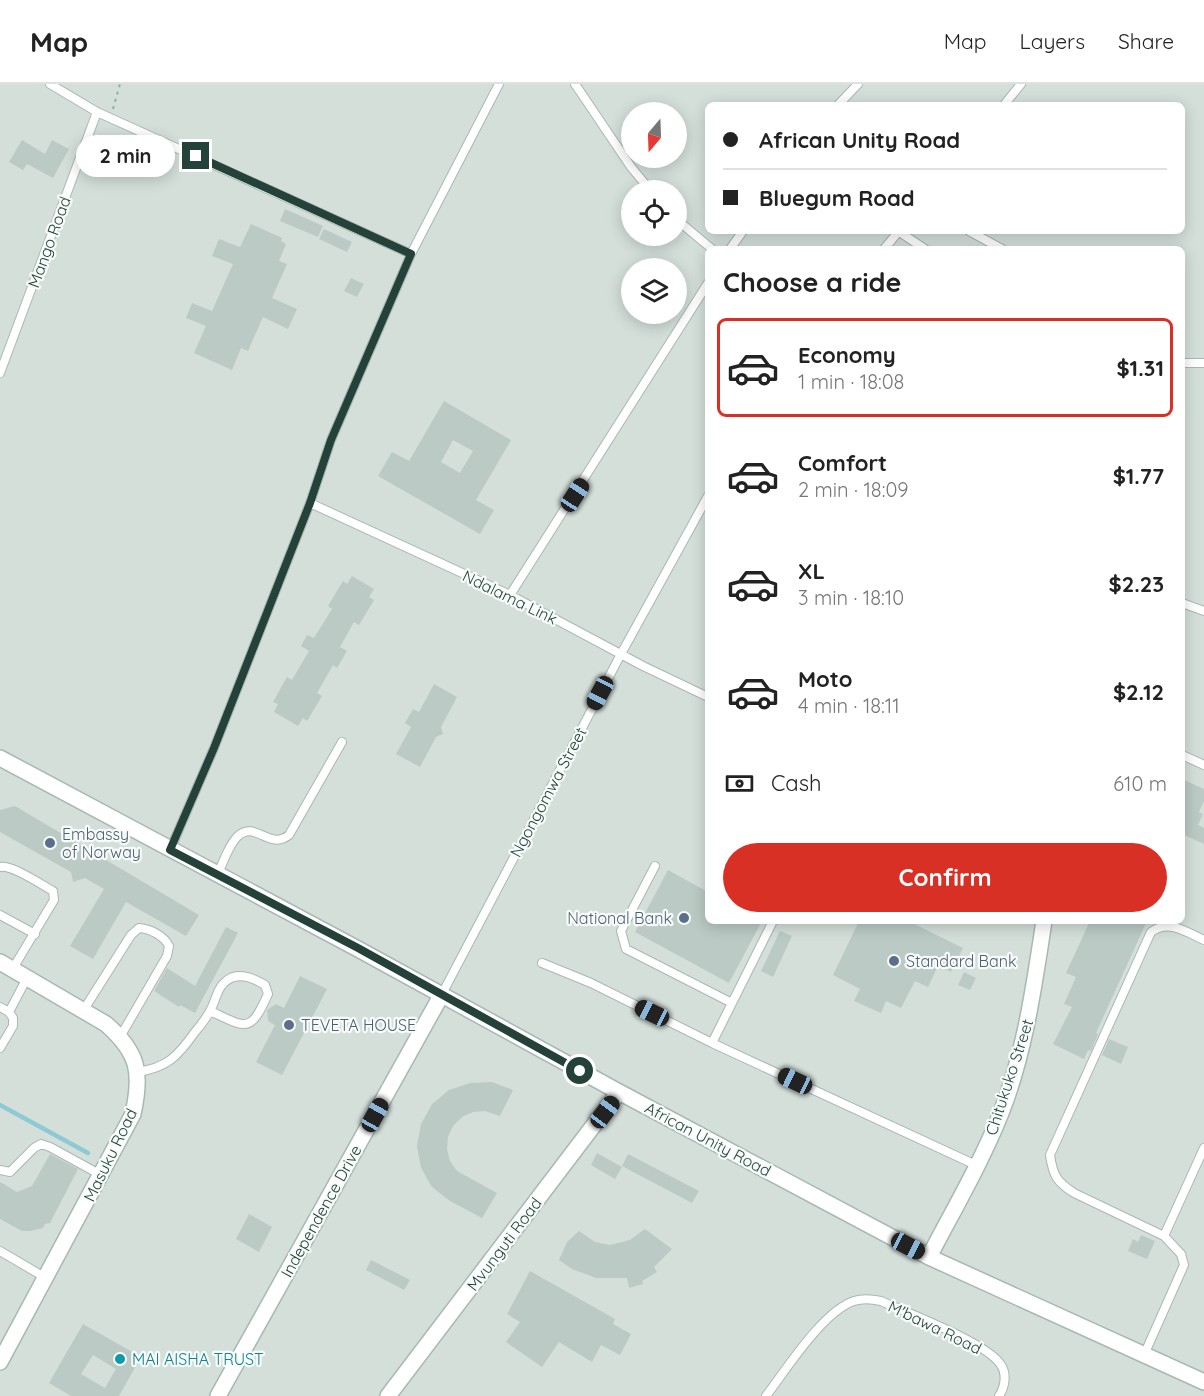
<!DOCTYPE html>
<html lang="en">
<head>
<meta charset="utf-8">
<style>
	:root { --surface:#fff; --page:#f6f6f6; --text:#222; --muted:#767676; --line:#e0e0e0; --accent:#d93025 }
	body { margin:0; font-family:Quicksand,sans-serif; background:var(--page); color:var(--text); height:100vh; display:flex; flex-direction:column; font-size:22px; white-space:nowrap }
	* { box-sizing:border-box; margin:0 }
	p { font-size:20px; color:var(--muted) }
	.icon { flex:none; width:33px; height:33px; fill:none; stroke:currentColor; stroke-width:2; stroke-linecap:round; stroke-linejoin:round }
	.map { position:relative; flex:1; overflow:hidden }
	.side { position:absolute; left:705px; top:162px; width:480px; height:678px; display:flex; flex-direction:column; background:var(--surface); border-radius:9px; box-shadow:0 3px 15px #0003 }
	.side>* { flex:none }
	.top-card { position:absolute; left:705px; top:18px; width:480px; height:132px; border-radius:9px; box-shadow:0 3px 15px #0003; display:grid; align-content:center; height:132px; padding:0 18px; background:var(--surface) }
	.needle { width:39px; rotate:199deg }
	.buttons { position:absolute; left:621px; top:18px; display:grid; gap:12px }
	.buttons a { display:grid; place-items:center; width:66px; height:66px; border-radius:50%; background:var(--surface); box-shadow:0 3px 15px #0003; font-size:30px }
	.end { position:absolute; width:27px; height:27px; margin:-14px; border:8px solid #24423a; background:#fff; box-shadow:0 0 0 3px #fff }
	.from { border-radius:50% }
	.bubble { position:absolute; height:42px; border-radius:21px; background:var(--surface); box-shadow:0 3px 15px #0003; font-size:20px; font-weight:800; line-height:42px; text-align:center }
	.car { position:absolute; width:18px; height:36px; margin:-18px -9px; border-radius:8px; box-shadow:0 0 4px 2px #0007; background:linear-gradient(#222 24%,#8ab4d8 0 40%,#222 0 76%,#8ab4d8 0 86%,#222 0) }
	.top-card b { display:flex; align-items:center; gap:21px; height:57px; font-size:22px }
	.top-card b+b { border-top:2px solid var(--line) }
	.top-card i { width:15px; height:15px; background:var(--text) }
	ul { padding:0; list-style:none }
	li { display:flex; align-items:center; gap:18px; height:99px; margin:0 12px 9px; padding:0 6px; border:3px solid transparent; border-radius:9px }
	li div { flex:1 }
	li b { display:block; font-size:22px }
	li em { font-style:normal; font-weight:800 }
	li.current { border-color:var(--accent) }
	li>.icon { width:54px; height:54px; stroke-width:1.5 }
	h2 { padding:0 18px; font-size:27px; line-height:72px }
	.pay { display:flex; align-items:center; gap:15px; height:66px; padding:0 18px; font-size:22px }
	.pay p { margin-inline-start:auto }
	.action { display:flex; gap:12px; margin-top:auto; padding:12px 18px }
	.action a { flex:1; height:69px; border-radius:36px; background:var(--accent); color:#fff; font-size:24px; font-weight:800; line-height:69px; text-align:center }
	header { display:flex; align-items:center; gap:36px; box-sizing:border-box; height:84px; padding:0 30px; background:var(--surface); border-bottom:2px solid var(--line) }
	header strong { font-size:28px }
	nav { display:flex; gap:33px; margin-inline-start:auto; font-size:21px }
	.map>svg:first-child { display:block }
	.built { fill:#d4dfda; fill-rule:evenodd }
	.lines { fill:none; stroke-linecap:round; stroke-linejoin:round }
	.stream { stroke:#8ec9d4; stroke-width:4.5 }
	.building { fill:#bbcac4; fill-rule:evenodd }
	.lane-casing { stroke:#a8b8b2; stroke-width:10 }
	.street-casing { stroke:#a8b8b2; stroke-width:18 }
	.path { stroke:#86b3a5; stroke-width:2; stroke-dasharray:3 4.5; stroke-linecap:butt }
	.lane { stroke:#fff; stroke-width:8 }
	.street { stroke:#fff; stroke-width:15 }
	.route { stroke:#24423a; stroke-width:8 }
	.service-dot { fill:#5c6f8a; stroke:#f7fbf9; stroke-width:2 }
	.culture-dot { fill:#0f9aa8; stroke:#f7fbf9; stroke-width:2 }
	.labels { text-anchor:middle; stroke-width:4.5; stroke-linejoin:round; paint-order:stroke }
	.street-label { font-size:16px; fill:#24423a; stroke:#f7fbf9 }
	.service-label { font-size:16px; fill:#4e5e75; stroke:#f7fbf9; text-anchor:start }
	.culture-label { font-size:16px; fill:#0d838f; stroke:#f7fbf9; text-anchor:start }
</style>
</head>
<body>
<header>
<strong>Map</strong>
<nav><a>Map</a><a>Layers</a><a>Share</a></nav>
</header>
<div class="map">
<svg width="1204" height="1312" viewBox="0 0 1204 1312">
	<rect width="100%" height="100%" fill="#e6efeb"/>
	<path class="built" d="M 0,0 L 1204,0 L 1204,1312 L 0,1312 ZM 708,21 L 1182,21 L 1182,147 L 708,147 ZM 632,28 L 676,28 L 676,74 L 632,74 ZM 632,106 L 676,106 L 676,152 L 632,152 ZM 708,165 L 1182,165 L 1182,837 L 708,837 ZM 632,184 L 676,184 L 676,230 L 632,230 Z"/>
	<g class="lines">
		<path class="stream" d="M 0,1021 L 88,1069"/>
	</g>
	<path class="building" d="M 22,56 L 45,70 L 52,56 L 69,65 L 53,94 L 27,80 L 23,86 L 9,78 Z
		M 285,125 L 323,142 L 318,153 L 280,137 Z
		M 251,140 L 282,154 L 281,157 L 286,160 L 279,177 L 287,180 L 272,214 L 297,225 L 288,245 L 263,233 L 248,267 L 241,264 L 232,286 L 194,269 L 206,242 L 186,234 L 192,219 L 212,227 L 233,180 L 212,172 L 219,155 L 240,163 Z
		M 324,145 L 352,158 L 347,168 L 319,155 Z
		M 351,194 L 364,200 L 357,213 L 344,207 Z
		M 444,317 L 511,356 L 476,416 L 494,426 L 480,450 L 378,392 L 392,368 L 409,377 ZM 453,356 L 473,367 L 460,389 L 441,378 Z
		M 352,492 L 374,505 L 369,513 L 374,516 L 359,541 L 354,538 L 340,563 L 347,567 L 337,584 L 333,581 L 317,609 L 322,612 L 307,637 L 303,634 L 298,642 L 274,628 L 278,620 L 273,618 L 287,593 L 292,596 L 309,567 L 301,562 L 307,551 L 314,554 L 332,525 L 328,522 L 343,497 L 347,500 Z
		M 434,600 L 457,613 L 441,643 L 443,650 L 436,653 L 420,683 L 396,670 L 411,643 L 405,639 L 413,625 L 419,628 Z
		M 1182,695 L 1204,705 L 1204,717 L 1199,728 L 1203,730 L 1198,741 L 1204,744 L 1204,760 L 1182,750 Z
		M 15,722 L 199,831 L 186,852 L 126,818 L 93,875 L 70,862 L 104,805 L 85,794 L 73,798 L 71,788 L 0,748 L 0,726 Z
		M 668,786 L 708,808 L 708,837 L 762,837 L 729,899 L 635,848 Z
		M 859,837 L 908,837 L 963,864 L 951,888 L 938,882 L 928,903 L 915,897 L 901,924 L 886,917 L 881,929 L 854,917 L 860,905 L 833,891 Z
		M 1090,837 L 1147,837 L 1096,949 L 1098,950 L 1091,967 L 1088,966 L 1084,975 L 1053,960 L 1072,923 L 1064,920 L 1076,893 L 1066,889 Z
		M 226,843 L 238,849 L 195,929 L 180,921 L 179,923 L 154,907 L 167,884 L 195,902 Z
		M 780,847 L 792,852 L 773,893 L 761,887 Z
		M 964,888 L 976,894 L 970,906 L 958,901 Z
		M 300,892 L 327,905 L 282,991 L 256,978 L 275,941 L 268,937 L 267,926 L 276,920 L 284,924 Z
		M 1109,955 L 1128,963 L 1121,980 L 1102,971 Z
		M 492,998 L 513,1006 L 500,1032 L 485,1027 L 473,1028 L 462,1033 L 453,1042 L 448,1053 L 447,1065 L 450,1077 L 457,1087 L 497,1109 L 482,1134 L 450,1117 L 432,1103 L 421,1084 L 417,1062 L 421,1040 L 432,1020 L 449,1006 L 470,999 Z
		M 597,1069 L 622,1083 L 615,1095 L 591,1081 Z
		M 50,1070 L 78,1085 L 50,1139 L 45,1140 L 43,1144 L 30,1147 L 22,1147 L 0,1135 L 0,1098 L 17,1108 L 32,1102 Z
		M 628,1070 L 699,1107 L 692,1119 L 622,1082 Z
		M 249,1130 L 272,1143 L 259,1168 L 236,1155 Z
		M 645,1145 L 672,1165 L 654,1183 L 657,1188 L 642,1197 L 643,1200 L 629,1204 L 627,1194 L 596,1194 L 572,1185 L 559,1176 L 567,1158 L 579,1147 L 595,1158 L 610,1161 L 630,1156 Z
		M 1141,1151 L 1155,1157 L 1147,1175 L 1128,1167 L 1133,1155 L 1138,1158 Z
		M 371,1176 L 410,1196 L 404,1206 L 366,1186 Z
		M 530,1187 L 615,1235 L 613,1240 L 631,1250 L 620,1271 L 601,1261 L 592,1278 L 559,1258 L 542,1283 L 506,1258 L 520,1238 L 507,1230 Z
		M 83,1240 L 141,1273 L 119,1312 L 71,1312 L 49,1299 ZM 93,1271 L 116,1285 L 105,1304 L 81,1290 Z"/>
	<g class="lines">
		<g class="lane-casing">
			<path id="lane" d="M 50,0 L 97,28 L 411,170
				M 575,0 L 631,83 L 650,106
				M 838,21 L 858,0
				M 1004,21 L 1021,0
				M 676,135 L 712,165
				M 898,147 L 925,165
				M 969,147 L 1002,165
				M 730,165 L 743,147
				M 884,165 L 899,147
				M 1182,279 L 1204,279
				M 0,289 L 97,28
				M 310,419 L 510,511 L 643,582 L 708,613
				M 510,511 L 708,199
				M 1182,519 L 1204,527
				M 1182,671 L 1204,681
				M 170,766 L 214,664 L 310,419 L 331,356 L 411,170 L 499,0
				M 655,782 L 621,847 L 626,865 L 732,919
				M 0,783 C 13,781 40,800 53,807 L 54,816 L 12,886
				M 217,791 C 223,780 228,762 237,753 C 255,735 269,767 289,751 L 342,658
				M 0,831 L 35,850
				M 542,879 L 591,899 L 712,959 L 978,1082
				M 442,910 L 621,570 L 708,412
				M 0,923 L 9,928 L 13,934 L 13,942 L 0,964
				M 83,927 L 131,851 L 139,844 C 151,845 164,852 169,862 L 167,872 L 120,953
				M 9,928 L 27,894
				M 712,959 L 773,837
				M 137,988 C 167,984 178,972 195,948 C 201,941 207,933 211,925 C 215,918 217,906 223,900 C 235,886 252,893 265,901 L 268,910 C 250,950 247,944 210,927
				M 0,1086 L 10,1088 L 34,1064 L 41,1060 L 50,1063 L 101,1091
				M 1164,1152 L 1204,1064
				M 0,1167 L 46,1194
				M 1144,1271 L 1184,1181 L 1181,1170 L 1164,1152 L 1074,1109 C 1057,1098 1053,1092 1050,1071 L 1151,848 C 1169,835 1186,848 1204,856
				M 766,1312 C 786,1286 823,1227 854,1217 C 863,1214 872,1215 881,1217 C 907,1229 988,1259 1001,1281 C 1007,1290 1005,1303 999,1312"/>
		</g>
		<g class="street-casing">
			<path id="street" d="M 0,674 L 358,865 L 619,1008 L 929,1173 L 1204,1298
				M 0,878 L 106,940 C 139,969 142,989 133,1030 L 0,1278
				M 929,1173 C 954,1125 981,1079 1001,1029 C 1025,968 1034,902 1044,837
				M 218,1312 L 442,910
				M 388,1312 L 619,1008"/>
		</g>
		<path class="path" d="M 113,25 L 120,0"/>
		<use href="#lane" class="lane"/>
		<use href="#street" class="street"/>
	</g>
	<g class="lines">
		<path class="route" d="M 196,72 L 411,170 L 331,356 L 310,419 L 214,664 L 170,766 L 358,864 L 580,987"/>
	</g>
	<g class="service-dot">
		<circle cx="50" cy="759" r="6"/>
		<circle cx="684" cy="834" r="6"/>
		<circle cx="894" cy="877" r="6"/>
		<circle cx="289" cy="941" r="6"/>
	</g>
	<circle class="culture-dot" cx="120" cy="1275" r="6"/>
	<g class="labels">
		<g class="street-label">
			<text transform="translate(49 158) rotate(-70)" y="6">Mango Road</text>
			<text transform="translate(510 513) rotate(26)" y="6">Ndalama Link</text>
			<text transform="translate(548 708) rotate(-62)" y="6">Ngongomwa Street</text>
			<text transform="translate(1009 993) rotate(-72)" y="6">Chitukuko Street</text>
			<text transform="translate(708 1055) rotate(28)" y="6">African Unity Road</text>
			<text transform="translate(110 1071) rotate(-64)" y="6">Masuku Road</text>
			<text transform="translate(321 1127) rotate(-61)" y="6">Independence Drive</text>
			<text transform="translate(504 1160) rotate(-53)" y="6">Mvunguti Road</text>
			<text transform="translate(935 1243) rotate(26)" y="6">M'bawa Road</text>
		</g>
		<g class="service-label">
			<text x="62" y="756">Embassy<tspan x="62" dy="18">of Norway</tspan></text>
			<text x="672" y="840" text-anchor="end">National Bank</text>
			<text x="906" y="883">Standard Bank</text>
			<text x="301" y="947">TEVETA HOUSE</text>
		</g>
		<g class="culture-label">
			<text x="132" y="1281">MAI AISHA TRUST</text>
		</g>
	</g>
</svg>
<div class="buttons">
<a><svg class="needle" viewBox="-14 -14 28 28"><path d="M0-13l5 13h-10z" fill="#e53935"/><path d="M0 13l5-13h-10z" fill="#767676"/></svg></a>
<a><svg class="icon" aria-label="locate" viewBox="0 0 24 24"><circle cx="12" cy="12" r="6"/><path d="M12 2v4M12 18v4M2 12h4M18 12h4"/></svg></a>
<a><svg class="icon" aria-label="layers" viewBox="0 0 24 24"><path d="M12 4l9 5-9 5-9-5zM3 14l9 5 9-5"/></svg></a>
</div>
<i class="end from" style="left:580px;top:987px"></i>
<i class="end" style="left:196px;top:72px"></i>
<div class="bubble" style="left:76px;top:51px;width:99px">2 min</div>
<i class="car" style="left:575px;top:411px;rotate:33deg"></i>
<i class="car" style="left:600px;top:609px;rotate:208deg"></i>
<i class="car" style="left:652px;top:929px;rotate:296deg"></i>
<i class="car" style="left:795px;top:997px;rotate:295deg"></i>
<i class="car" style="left:605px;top:1028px;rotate:37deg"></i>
<i class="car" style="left:375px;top:1031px;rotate:29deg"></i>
<i class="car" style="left:908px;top:1162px;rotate:118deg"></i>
<div class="top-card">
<b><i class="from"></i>African Unity Road</b>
<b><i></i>Bluegum Road</b>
</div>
<section class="side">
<h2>Choose a ride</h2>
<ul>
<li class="current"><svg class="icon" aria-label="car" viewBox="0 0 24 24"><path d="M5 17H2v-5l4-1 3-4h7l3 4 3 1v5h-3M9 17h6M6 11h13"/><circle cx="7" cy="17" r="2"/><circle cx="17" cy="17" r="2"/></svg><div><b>Economy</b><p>1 min · 18:08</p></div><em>$1.31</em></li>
<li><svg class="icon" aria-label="car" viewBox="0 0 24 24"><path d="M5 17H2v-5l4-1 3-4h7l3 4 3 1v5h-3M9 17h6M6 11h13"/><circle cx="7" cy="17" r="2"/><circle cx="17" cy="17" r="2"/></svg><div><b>Comfort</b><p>2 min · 18:09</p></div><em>$1.77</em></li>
<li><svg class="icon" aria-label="car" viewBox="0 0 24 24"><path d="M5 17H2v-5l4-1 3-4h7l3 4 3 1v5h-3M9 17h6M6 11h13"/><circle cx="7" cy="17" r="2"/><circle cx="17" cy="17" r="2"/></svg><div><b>XL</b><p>3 min · 18:10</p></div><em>$2.23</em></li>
<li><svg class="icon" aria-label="car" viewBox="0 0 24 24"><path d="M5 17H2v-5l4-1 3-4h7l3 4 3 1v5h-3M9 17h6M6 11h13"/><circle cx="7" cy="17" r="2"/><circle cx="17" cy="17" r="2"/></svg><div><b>Moto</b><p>4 min · 18:11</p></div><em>$2.12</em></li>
</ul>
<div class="pay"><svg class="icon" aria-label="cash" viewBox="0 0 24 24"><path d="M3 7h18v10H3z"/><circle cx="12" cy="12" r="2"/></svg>Cash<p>610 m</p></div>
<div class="action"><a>Confirm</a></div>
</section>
</div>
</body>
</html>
